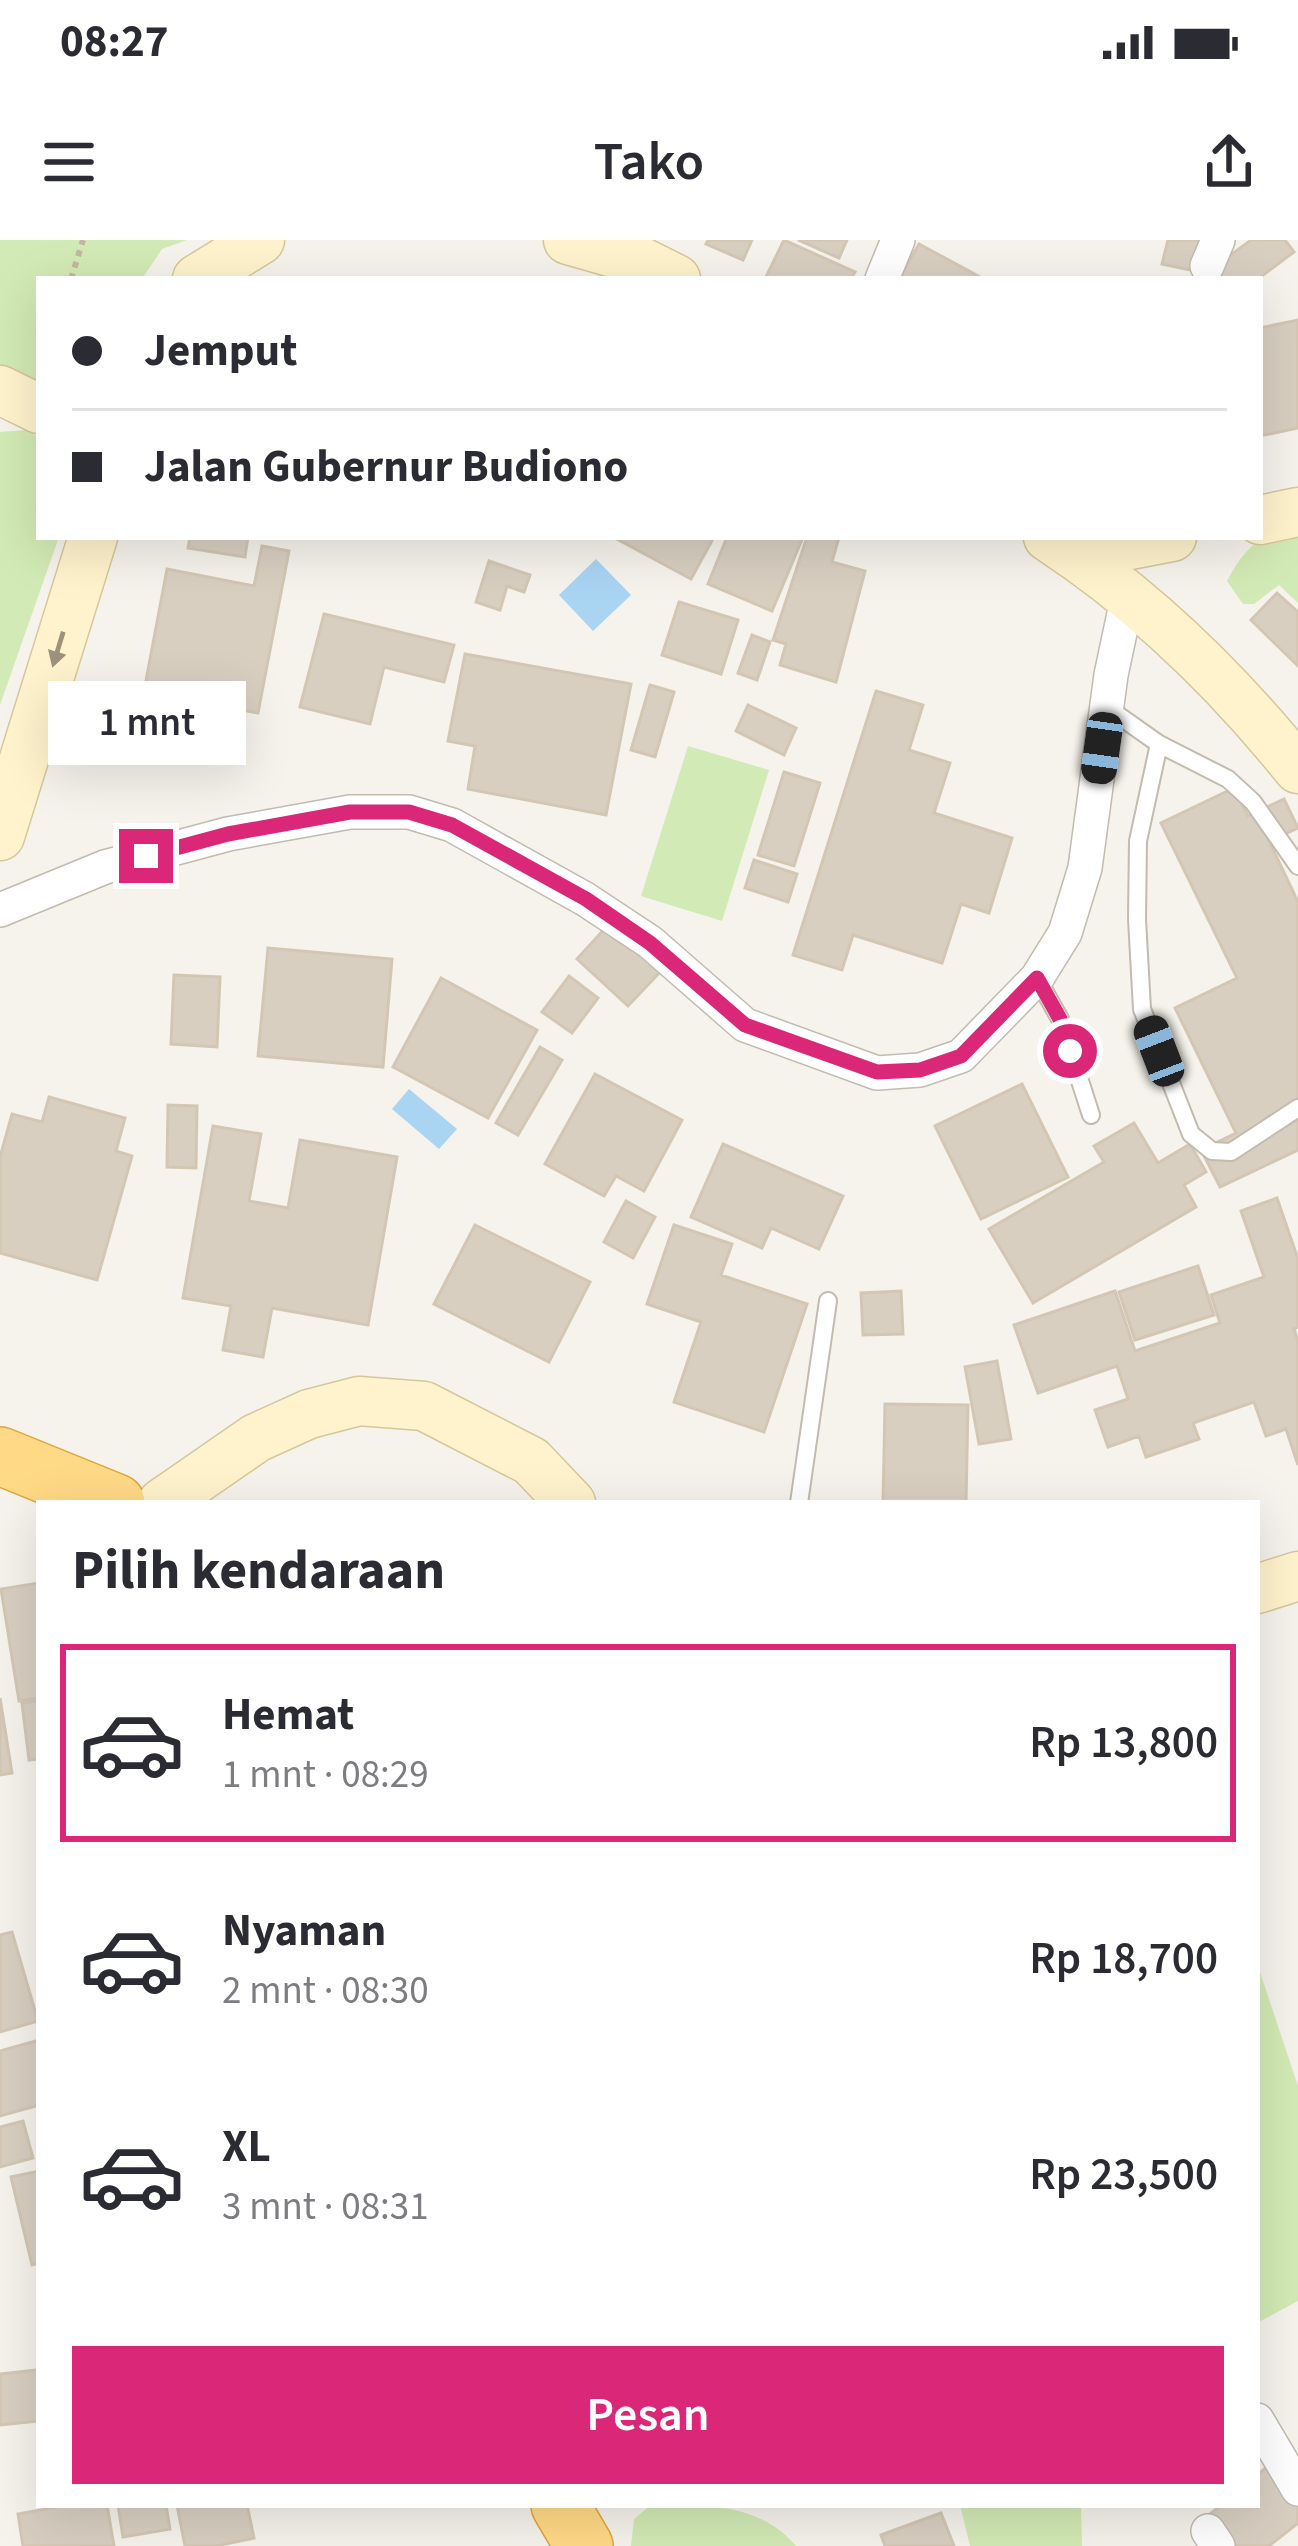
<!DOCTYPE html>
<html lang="id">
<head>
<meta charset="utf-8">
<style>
	:root { --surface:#fff; --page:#f7f7f7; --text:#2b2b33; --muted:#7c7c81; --line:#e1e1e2; --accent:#db2777 }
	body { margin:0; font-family:"Source Sans 3",sans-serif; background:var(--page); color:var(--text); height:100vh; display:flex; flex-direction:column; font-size:45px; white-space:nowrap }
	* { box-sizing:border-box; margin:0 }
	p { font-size:39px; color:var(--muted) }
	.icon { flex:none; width:66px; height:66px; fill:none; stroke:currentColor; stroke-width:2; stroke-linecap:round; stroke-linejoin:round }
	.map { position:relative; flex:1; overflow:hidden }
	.side { position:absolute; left:36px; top:1260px; width:1224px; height:1008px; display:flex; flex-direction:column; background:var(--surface); border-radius:0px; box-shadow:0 12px 48px #0002 }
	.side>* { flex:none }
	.top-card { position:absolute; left:36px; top:36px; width:1227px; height:264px; border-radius:0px; box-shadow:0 12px 48px #0002; display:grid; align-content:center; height:264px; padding:0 36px; background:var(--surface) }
	.end { position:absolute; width:54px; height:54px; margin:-27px; border:15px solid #db2777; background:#fff; box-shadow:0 0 0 6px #fff }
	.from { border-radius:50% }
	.bubble { position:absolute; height:84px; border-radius:0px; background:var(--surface); box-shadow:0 12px 48px #0002; font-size:39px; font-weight:600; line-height:84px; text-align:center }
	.car { position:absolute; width:36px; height:72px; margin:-36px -18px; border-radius:15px; box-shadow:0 0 9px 3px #0007; background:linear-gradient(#222 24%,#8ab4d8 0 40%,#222 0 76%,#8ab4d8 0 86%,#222 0) }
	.top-card b { display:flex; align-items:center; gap:42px; height:114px; font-size:45px }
	.top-card b+b { border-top:3px solid var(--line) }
	.top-card i { width:30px; height:30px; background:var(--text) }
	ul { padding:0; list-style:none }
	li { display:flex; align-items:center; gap:36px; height:198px; margin:0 24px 18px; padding:0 12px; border:6px solid transparent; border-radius:0px }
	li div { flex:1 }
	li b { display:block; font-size:45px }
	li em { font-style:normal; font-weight:600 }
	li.active { border-color:var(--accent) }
	li>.icon { width:108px; height:108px; stroke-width:1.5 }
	h2 { padding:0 36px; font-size:54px; line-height:144px }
	.cta { display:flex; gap:24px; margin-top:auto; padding:24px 36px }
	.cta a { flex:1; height:138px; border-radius:0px; background:var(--accent); color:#fff; font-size:48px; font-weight:600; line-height:138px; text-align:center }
	.status { display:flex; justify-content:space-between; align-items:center; height:84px; padding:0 60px; background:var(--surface); direction:ltr }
	.status svg { height:33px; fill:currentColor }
	header { display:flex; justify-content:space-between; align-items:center; height:156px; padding:0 36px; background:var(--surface); font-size:54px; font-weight:600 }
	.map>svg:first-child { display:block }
	.green { fill:#d2eab5 }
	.water { fill:#a9d4f2 }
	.building { fill:#d8cfc1; stroke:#d3c7b4; stroke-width:3 }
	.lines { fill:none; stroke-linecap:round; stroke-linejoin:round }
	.service-casing { stroke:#c2bbae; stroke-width:20 }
	.minor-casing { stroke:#c2bbae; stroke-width:36 }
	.secondary-casing { stroke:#d6c79b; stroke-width:51 }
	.trunk-casing { stroke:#e0a43c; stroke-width:60 }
	.path { stroke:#c4b79f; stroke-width:6; stroke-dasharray:6 6; stroke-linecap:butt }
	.service { stroke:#fff; stroke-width:16 }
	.minor { stroke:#fff; stroke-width:33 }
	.secondary { stroke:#fff3cd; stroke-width:48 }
	.trunk { stroke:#ffd985; stroke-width:57 }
	.oneway { fill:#9c937c }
	.route { stroke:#db2777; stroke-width:15 }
</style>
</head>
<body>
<div class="status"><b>08:27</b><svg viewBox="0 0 49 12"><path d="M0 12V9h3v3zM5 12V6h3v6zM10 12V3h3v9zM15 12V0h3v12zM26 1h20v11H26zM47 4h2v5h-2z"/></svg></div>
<header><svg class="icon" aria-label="menu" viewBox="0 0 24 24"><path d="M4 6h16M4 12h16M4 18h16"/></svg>Tako<svg class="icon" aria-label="share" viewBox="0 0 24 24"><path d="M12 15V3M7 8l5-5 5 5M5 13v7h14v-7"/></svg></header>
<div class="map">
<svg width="1298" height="2306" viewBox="0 0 1298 2306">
	<rect width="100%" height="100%" fill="#f6f3ec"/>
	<path class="green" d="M 0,0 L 187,0 L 162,9 L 142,39 L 39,39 L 39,155 L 0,138 Z
		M 26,190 L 39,197 L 39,297 L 59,297 L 0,465 L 0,192 Z
		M 1298,287 L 1298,363 L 1279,345 L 1254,364 L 1243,364 L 1227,341 C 1244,309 1261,291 1298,287 Z
		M 688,506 L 769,530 L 722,681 L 641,656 Z
		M 1257,1723 L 1298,1846 L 1298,2061 L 1257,2083 Z
		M 651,2265 C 704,2265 759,2262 796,2306 L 631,2306 L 634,2279 Z
		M 960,2265 L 1081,2265 L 1082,2306 L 970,2306 Z"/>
	<path class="water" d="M 596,319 L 631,355 L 593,391 L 559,355 Z
		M 409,849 L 457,889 L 439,909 L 392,869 Z"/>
	<path class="building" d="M 708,0 L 752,0 L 743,20 L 706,4 Z
		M 784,0 L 855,32 L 851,39 L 765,39 Z
		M 798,0 L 847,0 L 839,18 Z
		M 1168,0 L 1202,0 L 1195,31 L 1162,24 Z
		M 1251,0 L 1285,0 L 1294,12 L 1258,39 L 1214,39 L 1209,31 Z
		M 919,4 L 982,38 L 899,39 Z
		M 1298,80 L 1298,188 L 1260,196 L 1260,88 Z
		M 190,297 L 248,297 L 245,317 L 188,308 Z
		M 613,297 L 714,297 L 691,339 Z
		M 727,297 L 803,297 L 772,371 L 708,344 Z
		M 807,297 L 839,297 L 832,322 L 865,331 L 836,442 L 780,425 L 786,404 L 773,400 Z
		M 262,306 L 289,311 L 258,473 L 144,451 L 167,329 L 254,346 Z
		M 489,321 L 530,335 L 524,352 L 507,346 L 500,370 L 476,362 Z
		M 1277,353 L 1298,372 L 1298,426 L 1251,380 Z
		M 679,362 L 738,380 L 721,434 L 662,415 Z
		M 324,374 L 454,405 L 444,442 L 384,427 L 370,484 L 300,467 Z
		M 752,395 L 770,402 L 757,440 L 738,433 Z
		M 465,414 L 631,444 L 606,575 L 468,549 L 475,506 L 448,501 Z
		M 650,445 L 674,452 L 655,517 L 631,510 Z
		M 876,451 L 923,465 L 909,510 L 950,523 L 934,573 L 1012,598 L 989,673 L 961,664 L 942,723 L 853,695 L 842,730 L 793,715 Z
		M 748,465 L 796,488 L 784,515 L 736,491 Z
		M 784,532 L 820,543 L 794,626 L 758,615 Z
		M 1234,548 L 1248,576 L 1284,559 L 1298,588 L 1269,601 L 1298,662 L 1298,910 L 1220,947 L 1201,910 L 1236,893 L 1175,768 L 1237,738 L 1161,583 Z
		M 754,620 L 797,634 L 788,662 L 745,648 Z
		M 609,684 L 661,731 L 628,766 L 577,719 Z
		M 268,708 L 392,719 L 383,827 L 258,816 Z
		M 174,735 L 220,737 L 217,807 L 171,804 Z
		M 569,736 L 598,758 L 572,793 L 542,772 Z
		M 441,738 L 537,790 L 488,878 L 393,827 Z
		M 540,807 L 562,820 L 518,895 L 496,883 Z
		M 595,834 L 682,880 L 644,951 L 616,936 L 604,956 L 545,924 Z
		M 1022,844 L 1068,937 L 981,979 L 935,886 Z
		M 49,857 L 125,878 L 116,911 L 132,916 L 97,1040 L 0,1013 L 0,917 L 12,874 L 42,882 Z
		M 168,865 L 197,866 L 196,928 L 167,927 Z
		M 1134,883 L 1158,923 L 1190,904 L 1206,932 L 1184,945 L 1196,967 L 1033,1063 L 989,989 L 1104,922 L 1094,906 Z
		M 213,886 L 261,894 L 249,961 L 288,968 L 300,900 L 397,917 L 368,1085 L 272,1068 L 263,1117 L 223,1110 L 231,1066 L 183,1058 Z
		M 723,904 L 843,956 L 819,1009 L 771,988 L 762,1008 L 691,977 Z
		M 1277,958 L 1298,1019 L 1298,1087 L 1294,1089 L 1298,1101 L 1298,1225 L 1286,1189 L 1266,1196 L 1254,1162 L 1193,1183 L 1199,1199 L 1146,1217 L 1139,1196 L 1108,1207 L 1095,1170 L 1128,1159 L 1117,1126 L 1038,1153 L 1014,1085 L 1115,1051 L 1135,1111 L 1220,1083 L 1211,1055 L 1264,1037 L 1241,971 Z
		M 626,961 L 655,977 L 633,1018 L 604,1002 Z
		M 475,985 L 590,1042 L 549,1122 L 434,1064 Z
		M 674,985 L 732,1004 L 721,1035 L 807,1064 L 764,1192 L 674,1162 L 701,1082 L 647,1064 Z
		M 1198,1026 L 1214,1075 L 1135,1100 L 1119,1052 Z
		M 901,1051 L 903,1094 L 863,1095 L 861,1053 Z
		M 997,1121 L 1011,1199 L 979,1204 L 965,1127 Z
		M 885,1164 L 968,1165 L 966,1263 L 883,1263 Z
		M 39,1343 L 39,1458 L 19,1461 L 1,1349 Z
		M 0,1458 L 12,1533 L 0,1535 Z
		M 39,1461 L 39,1519 L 29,1520 L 22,1463 Z
		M 12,1692 L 38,1781 L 0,1792 L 0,1695 Z
		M 39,1800 L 39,1865 L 0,1876 L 0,1811 Z
		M 23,1881 L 33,1918 L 0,1927 L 0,1887 Z
		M 39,1931 L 39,2023 L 32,2025 L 11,1937 Z
		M 37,2130 L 39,2181 L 0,2185 L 0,2134 Z
		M 1268,2226 L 1298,2261 L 1298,2283 L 1269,2306 L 1227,2306 L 1204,2279 L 1221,2265 L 1257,2265 L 1257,2235 Z
		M 68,2265 L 107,2265 L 114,2306 L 23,2306 L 18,2274 Z
		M 118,2265 L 166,2265 L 170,2289 L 123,2297 Z
		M 177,2265 L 247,2265 L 254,2298 L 217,2306 L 185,2306 Z
		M 941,2273 L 954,2306 L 885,2306 L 881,2295 Z"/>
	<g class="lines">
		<g class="service-casing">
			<path id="service" d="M 1108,468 L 1159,504 L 1228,539 L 1253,562 L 1298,626
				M 1159,504 L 1138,601 L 1137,679 L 1142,769 L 1191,894 L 1212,911 L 1231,912 L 1298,868
				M 1037,738 L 1060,779 L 1091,875
				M 799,1263 L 828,1061"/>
		</g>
		<g class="minor-casing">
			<path id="minor" d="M 1207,26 L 1218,0
				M 882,39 L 898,0
				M 0,670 L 105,627 L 228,594 L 350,572 L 409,572 L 452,585 L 585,659 L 650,702 L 745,785 L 877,833 L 920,830 L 961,816 L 1037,738 L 1065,693 L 1085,628 L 1111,435 L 1128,355
				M 1257,2180 L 1298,2249
				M 1208,2291 L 1218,2306"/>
		</g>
		<g class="secondary-casing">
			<path id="secondary" d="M 568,0 L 638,20 L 676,39
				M 197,39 L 260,0
				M 0,150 L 39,169
				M 1260,280 L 1298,272
				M 1048,297 C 1143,359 1227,441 1298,529
				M 1067,309 L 1120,307 L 1172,297
				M 0,596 L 93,297
				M 162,1263 L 256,1198 L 309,1174 L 359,1161 L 424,1166 L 531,1221 L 571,1263
				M 1257,1349 L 1298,1336"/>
		</g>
		<g class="trunk-casing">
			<path id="trunk" d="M 0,1216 L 116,1263
				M 560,2265 L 584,2306"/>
		</g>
		<path class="path" d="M 71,39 L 83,0"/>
		<use href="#service" class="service"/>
		<use href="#minor" class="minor"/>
		<use href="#secondary" class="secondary"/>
		<use href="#trunk" class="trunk"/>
	</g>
	<defs><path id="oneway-solid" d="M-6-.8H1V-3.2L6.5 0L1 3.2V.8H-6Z" transform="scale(3)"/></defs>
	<use class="oneway" href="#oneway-solid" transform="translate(58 409) rotate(107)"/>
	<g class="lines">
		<path class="route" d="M 146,616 L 228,594 L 350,572 L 409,572 L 452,585 L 586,659 L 650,703 L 745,785 L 877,832 L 920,830 L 961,816 L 1037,738 L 1060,779 L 1070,811"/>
	</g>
</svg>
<i class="end from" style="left:1070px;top:811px"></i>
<i class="end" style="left:146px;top:616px"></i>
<div class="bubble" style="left:48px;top:441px;width:198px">1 mnt</div>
<i class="car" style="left:1102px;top:508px;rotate:188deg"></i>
<i class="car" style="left:1159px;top:811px;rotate:339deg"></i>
<div class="top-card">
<b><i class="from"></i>Jemput</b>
<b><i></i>Jalan Gubernur Budiono</b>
</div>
<section class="side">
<h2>Pilih kendaraan</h2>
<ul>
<li class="active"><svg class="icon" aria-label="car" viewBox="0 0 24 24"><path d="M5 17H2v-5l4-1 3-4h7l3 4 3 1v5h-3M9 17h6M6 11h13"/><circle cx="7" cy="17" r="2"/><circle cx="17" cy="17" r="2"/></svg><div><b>Hemat</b><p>1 mnt · 08:29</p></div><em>Rp 13,800</em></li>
<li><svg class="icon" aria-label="car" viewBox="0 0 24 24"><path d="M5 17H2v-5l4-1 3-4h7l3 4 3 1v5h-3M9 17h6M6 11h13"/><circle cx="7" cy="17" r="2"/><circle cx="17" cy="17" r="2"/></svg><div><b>Nyaman</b><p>2 mnt · 08:30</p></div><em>Rp 18,700</em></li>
<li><svg class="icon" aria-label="car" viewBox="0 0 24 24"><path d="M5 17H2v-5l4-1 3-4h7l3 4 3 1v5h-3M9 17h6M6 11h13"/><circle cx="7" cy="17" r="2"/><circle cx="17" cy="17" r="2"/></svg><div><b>XL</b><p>3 mnt · 08:31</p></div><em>Rp 23,500</em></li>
</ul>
<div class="cta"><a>Pesan</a></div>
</section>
</div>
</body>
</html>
